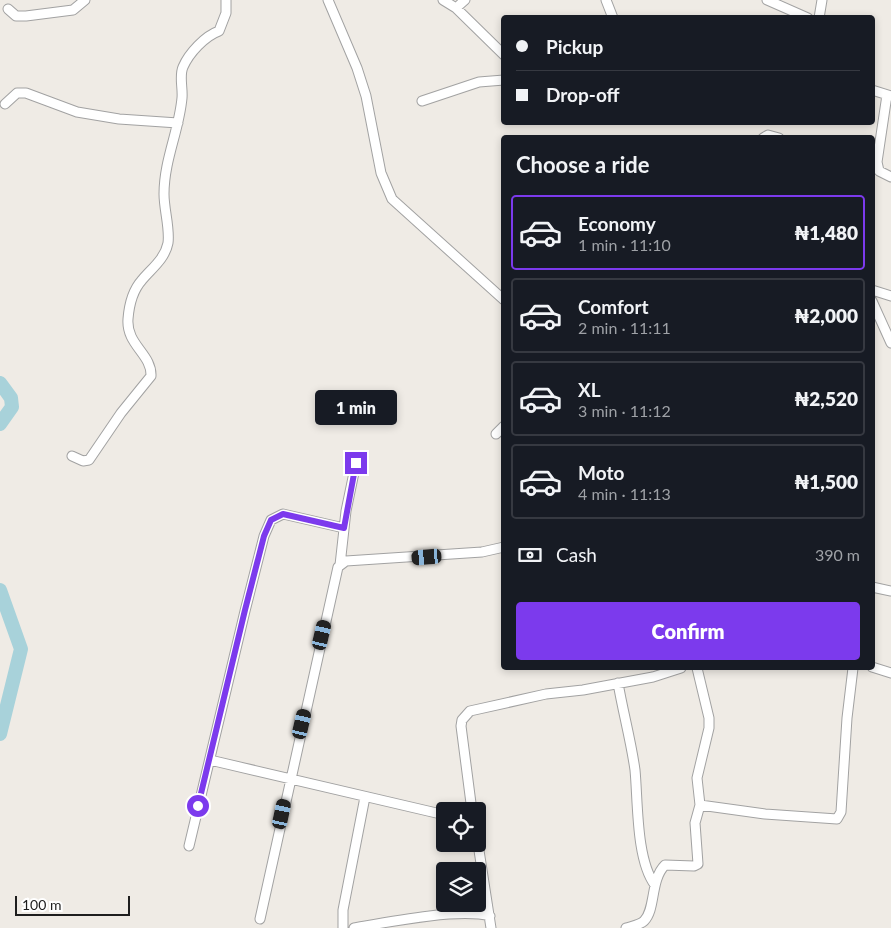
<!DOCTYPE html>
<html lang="en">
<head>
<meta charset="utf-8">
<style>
	:root { --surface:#171b24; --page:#242831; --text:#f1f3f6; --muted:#9ea1a6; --line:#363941; --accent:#7c3aed }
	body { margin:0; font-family:Lato,sans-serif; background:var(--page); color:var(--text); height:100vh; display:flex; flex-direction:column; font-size:19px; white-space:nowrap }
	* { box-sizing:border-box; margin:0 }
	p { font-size:16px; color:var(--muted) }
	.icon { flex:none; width:28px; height:28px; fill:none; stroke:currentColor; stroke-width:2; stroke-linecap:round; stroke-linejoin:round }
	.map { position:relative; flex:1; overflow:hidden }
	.side { position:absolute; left:501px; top:135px; width:374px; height:535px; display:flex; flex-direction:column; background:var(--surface); border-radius:5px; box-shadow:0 2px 8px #0003 }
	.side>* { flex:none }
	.banner { position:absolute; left:501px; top:15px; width:374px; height:110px; border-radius:5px; box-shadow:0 2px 8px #0003; display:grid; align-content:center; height:110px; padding:0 15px; background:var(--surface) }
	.fabs { position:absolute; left:436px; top:802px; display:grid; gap:10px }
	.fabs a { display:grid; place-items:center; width:50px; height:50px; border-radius:5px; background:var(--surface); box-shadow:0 2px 8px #0003; font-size:25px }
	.scale { position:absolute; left:15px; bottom:12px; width:115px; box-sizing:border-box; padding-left:5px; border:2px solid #1e1e1e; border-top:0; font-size:14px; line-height:18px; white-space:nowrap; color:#1e1e1e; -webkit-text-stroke:4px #fff; paint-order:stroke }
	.end { position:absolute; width:22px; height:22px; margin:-11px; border:6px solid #7c3aed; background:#fff; box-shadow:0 0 0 2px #fff }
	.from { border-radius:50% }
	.bubble { position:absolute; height:35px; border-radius:5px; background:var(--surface); box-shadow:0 2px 8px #0003; font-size:16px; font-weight:800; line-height:35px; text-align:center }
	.car { position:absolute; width:15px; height:30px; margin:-15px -8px; border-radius:6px; box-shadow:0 0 4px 1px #0007; background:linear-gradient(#222 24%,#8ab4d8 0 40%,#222 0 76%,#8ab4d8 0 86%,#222 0) }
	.banner b { display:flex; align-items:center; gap:18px; height:48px; font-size:19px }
	.banner b+b { border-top:1px solid var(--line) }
	.banner i { width:12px; height:12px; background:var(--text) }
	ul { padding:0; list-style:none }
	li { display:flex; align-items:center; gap:15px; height:75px; margin:0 10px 8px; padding:0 5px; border:2px solid var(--line); border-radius:5px }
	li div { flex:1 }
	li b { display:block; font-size:19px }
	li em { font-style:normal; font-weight:800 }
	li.selected { border-color:var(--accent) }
	li>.icon { width:45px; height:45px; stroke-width:1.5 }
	h2 { padding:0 15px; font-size:22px; line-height:60px }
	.pay { display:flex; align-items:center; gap:12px; height:55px; padding:0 15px; font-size:19px }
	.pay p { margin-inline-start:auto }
	.button { display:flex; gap:10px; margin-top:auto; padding:10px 15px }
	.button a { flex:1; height:58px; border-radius:5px; background:var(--accent); color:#fff; font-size:20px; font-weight:800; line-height:58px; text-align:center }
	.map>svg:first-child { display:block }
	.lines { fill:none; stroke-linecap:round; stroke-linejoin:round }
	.river { stroke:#a8d2da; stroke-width:14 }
	.street-casing { stroke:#a2a2a2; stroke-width:11 }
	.street { stroke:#fff; stroke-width:9 }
	.route { stroke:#7c3aed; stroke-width:6 }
</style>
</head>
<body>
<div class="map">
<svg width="891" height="928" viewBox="0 0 891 928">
	<rect width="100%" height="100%" fill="#efebe5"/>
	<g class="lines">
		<path class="river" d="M 0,383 L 11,398 L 12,407 L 0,424
			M 0,590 L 21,649 L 0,734"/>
		<g class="street-casing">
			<path id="street" d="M 328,0 L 357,68 L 366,96 L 381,173 L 392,199 L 504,300
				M 443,0 L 456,8 L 504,55
				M 606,0 L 613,18
				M 767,0 L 808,18
				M 456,8 L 465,0
				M 8,9 L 16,16 L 26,16 L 73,10 L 85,0
				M 819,18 L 822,0
				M 872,90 L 891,96
				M 887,95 L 877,162 L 879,171 L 891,177
				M 422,101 L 479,82 L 504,80
				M 5,104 L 17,93 L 26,93 L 77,112 L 119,119 L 178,123
				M 763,138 L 768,135 L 779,138
				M 872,290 L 891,296
				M 872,301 L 891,343
				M 496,434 L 504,426
				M 72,456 L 83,461 L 89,460 L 121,413 L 151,376 C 152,354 126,345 128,319 C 129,306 133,290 142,280 C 151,269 165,259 168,243 C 170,228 164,210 164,194 C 164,160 179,131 182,98 C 183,88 179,76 183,67 C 189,53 205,36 219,31 L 226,13 L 226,0
				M 340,565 L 346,511 L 356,463
				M 872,587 L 891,591
				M 872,667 L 891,673
				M 618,683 C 623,712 631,741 635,770 C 638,801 636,860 655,885
				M 210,760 L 445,815
				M 700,805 L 765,814 L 837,819 L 841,812 L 847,718 L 853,668
				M 472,811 L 461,726 L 462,720 L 470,711 L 546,694 L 583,690 L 653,677 L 681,668
				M 478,844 L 491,928
				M 189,846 L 245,611 L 264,536 L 271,520 L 283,514 L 344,528
				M 260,919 L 338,567 L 346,561 L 482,552 L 504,547
				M 343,928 L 343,910 L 365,797
				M 354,928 C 388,922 458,908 490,916
				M 626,928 C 632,926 640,925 644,921 C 656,909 650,880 665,865 L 694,866 L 698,864 L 695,823 L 700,805 L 697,778 L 709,728 L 709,718 L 697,668"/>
		</g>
		<use href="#street" class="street"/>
	</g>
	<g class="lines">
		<path class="route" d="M 198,806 L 245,610 L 264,536 L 271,520 L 283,514 L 344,528 L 356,463"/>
	</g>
</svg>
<div class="fabs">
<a><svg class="icon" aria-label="locate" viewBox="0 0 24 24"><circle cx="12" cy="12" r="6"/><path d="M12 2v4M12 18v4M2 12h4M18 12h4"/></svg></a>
<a><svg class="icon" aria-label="layers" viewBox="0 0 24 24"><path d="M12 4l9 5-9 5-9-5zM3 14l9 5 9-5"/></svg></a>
</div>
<div class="scale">100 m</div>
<i class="end from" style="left:198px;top:806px"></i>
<i class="end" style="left:356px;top:463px"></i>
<div class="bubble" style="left:315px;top:390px;width:82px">1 min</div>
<i class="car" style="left:427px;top:557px;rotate:265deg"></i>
<i class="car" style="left:322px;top:635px;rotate:13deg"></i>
<i class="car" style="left:302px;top:724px;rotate:13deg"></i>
<i class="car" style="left:282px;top:814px;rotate:12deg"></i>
<div class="banner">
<b><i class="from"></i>Pickup</b>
<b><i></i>Drop-off</b>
</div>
<section class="side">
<h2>Choose a ride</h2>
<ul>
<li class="selected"><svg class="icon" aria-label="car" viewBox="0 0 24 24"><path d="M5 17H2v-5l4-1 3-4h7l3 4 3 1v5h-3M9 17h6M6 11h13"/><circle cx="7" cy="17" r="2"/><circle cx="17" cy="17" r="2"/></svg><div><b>Economy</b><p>1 min · 11:10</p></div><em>₦1,480</em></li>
<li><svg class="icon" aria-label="car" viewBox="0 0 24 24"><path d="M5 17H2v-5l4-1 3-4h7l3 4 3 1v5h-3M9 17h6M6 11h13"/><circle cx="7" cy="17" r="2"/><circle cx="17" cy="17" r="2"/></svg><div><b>Comfort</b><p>2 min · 11:11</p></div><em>₦2,000</em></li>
<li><svg class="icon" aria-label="car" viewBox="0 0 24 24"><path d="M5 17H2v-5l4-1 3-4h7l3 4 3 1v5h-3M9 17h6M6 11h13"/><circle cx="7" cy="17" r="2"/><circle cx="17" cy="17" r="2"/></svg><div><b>XL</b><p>3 min · 11:12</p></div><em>₦2,520</em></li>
<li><svg class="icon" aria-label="car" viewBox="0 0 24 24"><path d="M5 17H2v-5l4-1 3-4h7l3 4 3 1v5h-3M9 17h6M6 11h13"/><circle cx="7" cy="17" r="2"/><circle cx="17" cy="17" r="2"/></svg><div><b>Moto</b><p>4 min · 11:13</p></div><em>₦1,500</em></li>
</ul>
<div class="pay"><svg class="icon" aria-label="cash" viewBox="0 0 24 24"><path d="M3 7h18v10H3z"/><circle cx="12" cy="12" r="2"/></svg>Cash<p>390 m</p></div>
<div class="button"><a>Confirm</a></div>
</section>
</div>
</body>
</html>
